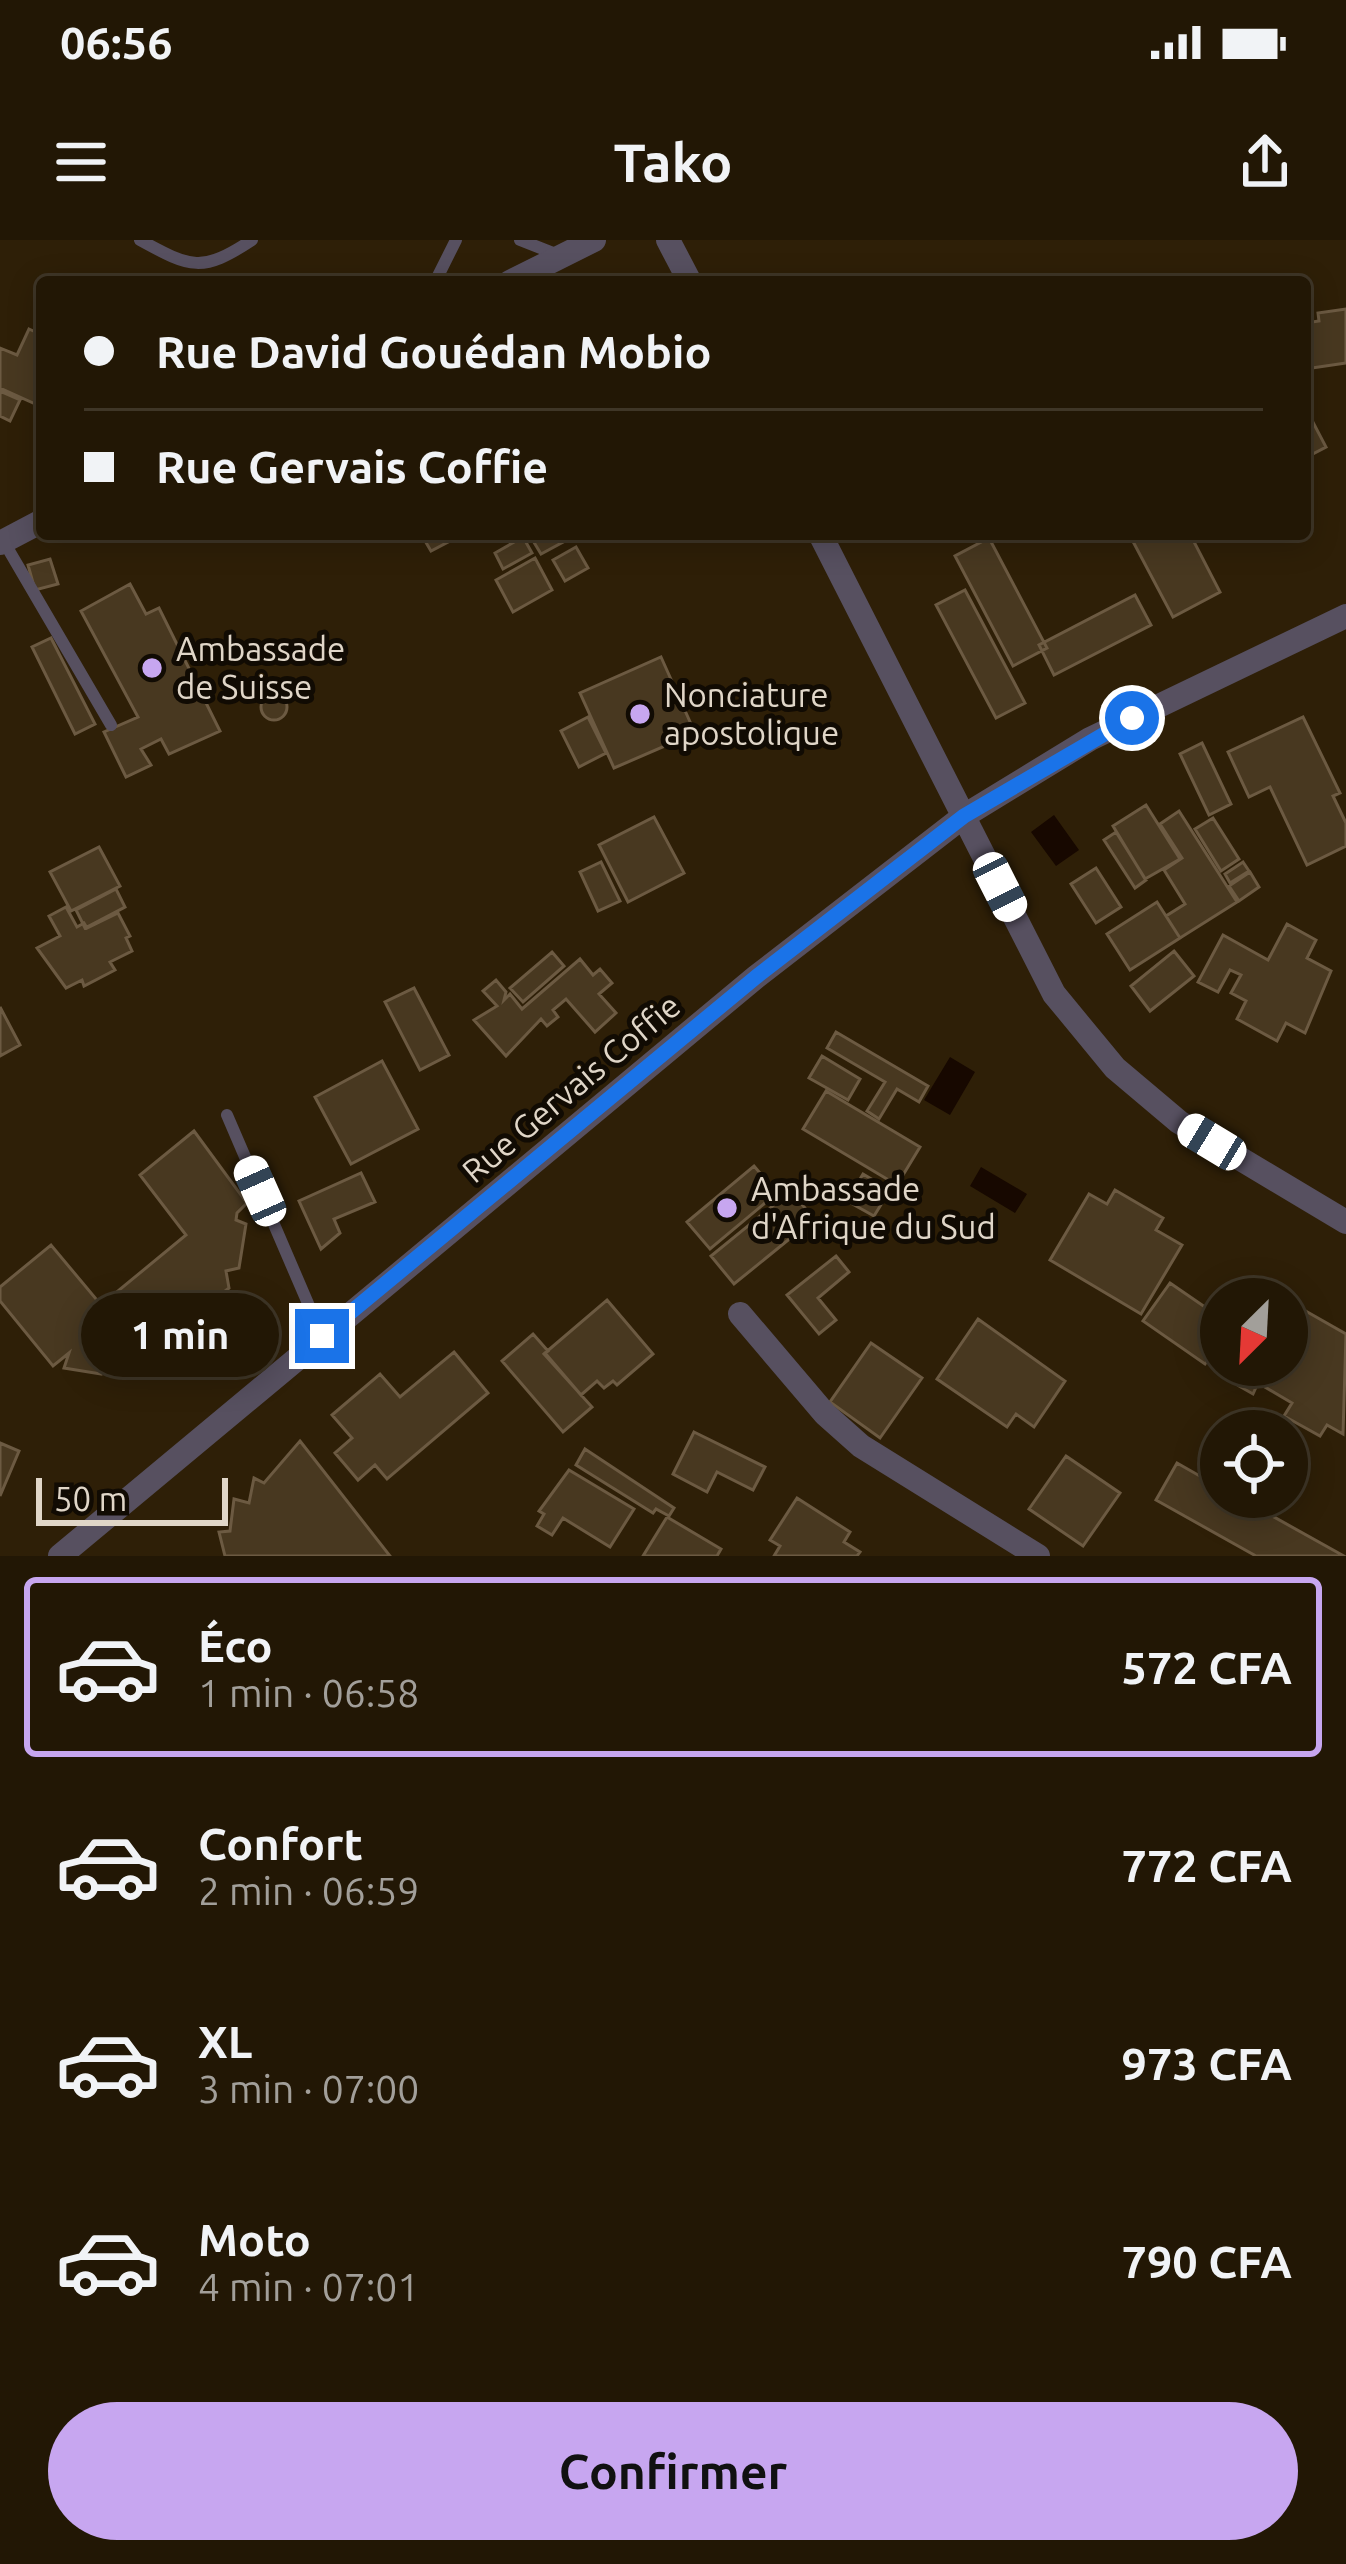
<!DOCTYPE html>
<html lang="fr">
<head>
<meta charset="utf-8">
<style>
	:root { --surface:#221705; --page:#2e2413; --text:#f1f3f6; --muted:#a29f9a; --line:#3f3627; --accent:#c7a6f0 }
	body { margin:0; font-family:Ubuntu,sans-serif; background:var(--page); color:var(--text); height:100vh; display:flex; flex-direction:column; font-size:45px; white-space:nowrap }
	* { box-sizing:border-box; margin:0 }
	p { font-size:39px; color:var(--muted) }
	.icon { flex:none; width:66px; height:66px; fill:none; stroke:currentColor; stroke-width:2; stroke-linecap:round; stroke-linejoin:round }
	.map { position:relative; height:1316px; overflow:hidden }
	.side { display:flex; flex-direction:column; background:var(--surface); flex:1 }
	.side>* { flex:none }
	.hud { position:absolute; left:36px; top:36px; width:1275px; height:264px; border-radius:12px; box-shadow:0 6px 30px #0003,0 0 0 3px var(--line); display:grid; align-content:center; height:264px; padding:0 48px; background:var(--surface) }
	.needle { width:78px; rotate:204deg }
	.buttons { position:absolute; left:1200px; top:1038px; display:grid; gap:24px }
	.buttons a { display:grid; place-items:center; width:108px; height:108px; border-radius:50%; background:var(--surface); box-shadow:0 6px 30px #0003,0 0 0 3px var(--line); font-size:60px }
	.scale { position:absolute; left:36px; bottom:30px; width:192px; box-sizing:border-box; padding-left:12px; border:6px solid #e0d6c8; border-top:0; font-size:33px; line-height:42px; white-space:nowrap; color:#e0d6c8; -webkit-text-stroke:9px #110b03; paint-order:stroke }
	.end { position:absolute; width:54px; height:54px; margin:-27px; border:15px solid #1a73e8; background:#fff; box-shadow:0 0 0 6px #fff }
	.from { border-radius:50% }
	.bubble { position:absolute; height:84px; border-radius:42px; background:var(--surface); box-shadow:0 6px 30px #0003,0 0 0 3px var(--line); font-size:39px; font-weight:700; line-height:84px; text-align:center }
	.car { position:absolute; width:36px; height:72px; margin:-36px -18px; border-radius:15px; box-shadow:0 0 9px 3px #0007; background:linear-gradient(#fff 24%,#345 0 40%,#fff 0 76%,#345 0 86%,#fff 0) }
	.hud b { display:flex; align-items:center; gap:42px; height:114px; font-size:45px }
	.hud b+b { border-top:3px solid var(--line) }
	.hud i { width:30px; height:30px; background:var(--text) }
	ul { padding:21px 0 0; list-style:none }
	li { display:flex; align-items:center; gap:36px; height:180px; margin:0 24px 18px; padding:0 24px; border:6px solid transparent; border-radius:12px }
	li div { flex:1 }
	li b { display:block; font-size:45px }
	li em { font-style:normal; font-weight:700 }
	li.active { border-color:var(--accent) }
	li>.icon { width:108px; height:108px; stroke-width:1.5 }
	.primary-button { display:flex; gap:24px; margin-top:auto; padding:24px 48px }
	.primary-button a { flex:1; height:138px; border-radius:72px; background:var(--accent); color:#111; font-size:48px; font-weight:700; line-height:138px; text-align:center }
	.status { display:flex; justify-content:space-between; align-items:center; height:84px; padding:0 60px; background:var(--surface); direction:ltr }
	.status svg { height:33px; fill:currentColor }
	header { display:flex; justify-content:space-between; align-items:center; height:156px; padding:0 48px; background:var(--surface); font-size:54px; font-weight:700 }
	.map>svg:first-child { display:block }
	.water { fill:#170800 }
	.building { fill:#483820; stroke:#6c5a42; stroke-width:3 }
	.lines { fill:none; stroke-linecap:round; stroke-linejoin:round }
	.lane { stroke:#575060; stroke-width:12 }
	.street { stroke:#575060; stroke-width:24 }
	.route { stroke:#1a73e8; stroke-width:15 }
	.poi-dot { fill:#c7a6f0; stroke:#110b03; stroke-width:4.5 }
	.labels { text-anchor:middle; stroke-width:10; stroke-linejoin:round; paint-order:stroke }
	.poi-label { font-size:33px; fill:#e0d6c8; stroke:#110b03; text-anchor:start }
	.street-label { font-size:33px; fill:#e0d6c8; stroke:#110b03 }
</style>
</head>
<body>
<div class="status"><b>06:56</b><svg viewBox="0 0 49 12"><path d="M0 12V9h3v3zM5 12V6h3v6zM10 12V3h3v9zM15 12V0h3v12zM26 1h20v11H26zM47 4h2v5h-2z"/></svg></div>
<header><svg class="icon" aria-label="menu" viewBox="0 0 24 24"><path d="M4 6h16M4 12h16M4 18h16"/></svg>Tako<svg class="icon" aria-label="share" viewBox="0 0 24 24"><path d="M12 15V3M7 8l5-5 5 5M5 13v7h14v-7"/></svg></header>
<div class="map">
<svg width="1346" height="1316" viewBox="0 0 1346 1316">
	<rect width="100%" height="100%" fill="#2e1f07"/>
	<path class="water" d="M 1054,575 L 1079,610 L 1056,626 L 1031,592 Z
		M 950,817 L 975,832 L 950,875 L 924,860 Z
		M 981,927 L 1027,954 L 1015,973 L 970,946 Z"/>
	<path class="building" d="M 1346,69 L 1346,123 L 1305,129 L 1305,83 L 1319,81 L 1318,73 Z
		M 29,89 L 42,95 L 42,167 L 0,148 L 0,108 L 17,115 Z
		M 0,151 L 20,160 L 10,181 L 0,176 Z
		M 1305,167 L 1326,207 L 1305,218 Z
		M 421,294 L 444,294 L 448,302 L 431,311 Z
		M 529,294 L 576,294 L 576,295 L 541,314 Z
		M 1129,294 L 1190,294 L 1220,352 L 1173,377 Z
		M 523,297 L 532,313 L 503,329 L 495,313 Z
		M 989,298 L 1047,408 L 1013,426 L 955,316 Z
		M 576,307 L 588,328 L 565,341 L 553,320 Z
		M 535,318 L 552,350 L 513,372 L 496,340 Z
		M 50,319 L 58,344 L 35,350 L 28,325 Z
		M 130,344 L 146,374 L 159,368 L 220,491 L 169,514 L 161,499 L 141,509 L 151,525 L 126,537 L 104,492 L 138,477 L 81,371 Z
		M 965,350 L 1025,463 L 996,478 L 936,365 Z
		M 1135,355 L 1151,385 L 1054,435 L 1039,405 Z
		M 51,398 L 95,484 L 75,494 L 32,407 Z
		M 661,417 L 695,493 L 614,528 L 580,453 Z
		M261 467a13 13 0 1 1 26 0a13 13 0 1 1-26 0Z
		M 588,477 L 606,513 L 579,527 L 561,491 Z
		M 1303,477 L 1340,553 L 1333,556 L 1346,583 L 1346,606 L 1307,625 L 1270,547 L 1249,557 L 1228,512 Z
		M 1202,503 L 1231,564 L 1209,575 L 1180,514 Z
		M 1146,565 L 1180,619 L 1145,639 L 1113,586 Z
		M 1179,571 L 1237,662 L 1180,698 L 1166,676 L 1185,664 L 1164,630 L 1182,618 L 1160,584 Z
		M 654,577 L 684,633 L 628,662 L 599,605 Z
		M 1213,578 L 1239,619 L 1221,631 L 1195,589 Z
		M 1116,592 L 1146,640 L 1135,648 L 1104,600 Z
		M 99,607 L 120,646 L 71,671 L 50,632 Z
		M 601,622 L 620,661 L 598,671 L 580,632 Z
		M 1243,622 L 1249,631 L 1230,643 L 1225,634 Z
		M 1096,628 L 1121,667 L 1096,683 L 1071,644 Z
		M 1250,632 L 1259,647 L 1239,661 L 1229,646 Z
		M 116,649 L 125,667 L 85,688 L 76,670 Z
		M 1157,662 L 1180,698 L 1130,730 L 1107,694 Z
		M 66,667 L 77,687 L 84,683 L 87,688 L 118,673 L 130,696 L 126,698 L 132,711 L 110,722 L 115,730 L 84,746 L 82,740 L 66,748 L 37,708 L 60,696 L 49,676 Z
		M 1287,684 L 1316,700 L 1307,718 L 1331,731 L 1305,793 L 1286,783 L 1277,801 L 1237,779 L 1246,761 L 1231,753 L 1241,735 L 1230,730 L 1218,752 L 1198,742 L 1223,695 L 1268,720 Z
		M 1174,711 L 1194,736 L 1150,771 L 1131,746 Z
		M 552,712 L 564,726 L 523,762 L 510,748 Z
		M 580,719 L 593,735 L 600,729 L 612,743 L 599,754 L 616,773 L 595,792 L 566,759 L 553,770 L 558,777 L 547,786 L 541,779 L 506,816 L 474,780 L 497,766 L 483,751 L 496,740 L 506,752 L 504,760 L 510,754 L 522,769 Z
		M 414,748 L 449,815 L 420,830 L 385,762 Z
		M 0,767 L 20,805 L 0,816 Z
		M 836,792 L 928,846 L 919,862 L 897,849 L 879,879 L 867,871 L 885,842 L 827,808 Z
		M 822,816 L 860,839 L 848,860 L 809,838 Z
		M 382,821 L 418,889 L 351,924 L 315,857 Z
		M 826,851 L 920,907 L 897,945 L 803,889 Z
		M 194,891 L 247,963 L 237,973 L 236,980 L 246,984 L 239,1028 L 226,1031 L 229,1048 L 125,1129 L 114,1115 L 102,1115 L 101,1134 L 64,1128 L 69,1113 L 53,1126 L 0,1061 L 0,1047 L 51,1005 L 101,1065 L 186,995 L 140,935 Z
		M 754,926 L 777,953 L 710,1009 L 687,982 Z
		M 361,933 L 375,962 L 334,979 L 340,993 L 321,1009 L 299,961 Z
		M 863,934 L 890,950 L 874,976 L 847,961 Z
		M 1115,950 L 1163,978 L 1156,990 L 1182,1005 L 1141,1074 L 1050,1020 L 1089,954 L 1107,964 Z
		M 791,951 L 814,979 L 734,1044 L 711,1016 Z
		M 836,1016 L 849,1032 L 818,1058 L 836,1080 L 819,1094 L 787,1055 Z
		M 1170,1043 L 1221,1078 L 1221,1101 L 1205,1124 L 1143,1081 Z
		M 607,1060 L 653,1114 L 617,1145 L 613,1141 L 604,1148 L 597,1141 L 581,1155 L 545,1113 Z
		M 1288,1061 L 1346,1094 L 1343,1194 L 1327,1185 L 1320,1196 L 1284,1176 L 1292,1163 L 1258,1143 L 1253,1154 L 1239,1146 L 1251,1125 L 1287,1125 Z
		M 978,1079 L 1065,1141 L 1034,1187 L 1016,1174 L 1007,1187 L 937,1139 Z
		M 533,1094 L 548,1111 L 544,1114 L 592,1167 L 563,1192 L 502,1121 Z
		M 871,1103 L 922,1138 L 880,1198 L 830,1162 Z
		M 454,1112 L 488,1153 L 387,1239 L 375,1225 L 358,1240 L 335,1213 L 352,1198 L 332,1175 L 380,1134 L 400,1157 Z
		M 694,1192 L 765,1227 L 753,1250 L 717,1232 L 707,1252 L 673,1234 Z
		M 300,1201 L 390,1316 L 225,1316 L 219,1292 L 230,1291 L 234,1259 L 249,1263 L 254,1238 L 264,1243 Z
		M 0,1203 L 19,1211 L 0,1256 Z
		M 585,1209 L 674,1268 L 669,1276 L 656,1269 L 653,1273 L 576,1225 Z
		M 1066,1216 L 1120,1253 L 1083,1306 L 1029,1269 Z
		M 1177,1223 L 1221,1248 L 1221,1257 L 1238,1257 L 1344,1316 L 1256,1316 L 1156,1260 Z
		M 569,1230 L 634,1269 L 610,1307 L 563,1278 L 552,1295 L 537,1286 L 544,1274 L 539,1271 Z
		M 797,1258 L 850,1292 L 844,1302 L 860,1312 L 857,1316 L 774,1316 L 780,1306 L 770,1300 Z
		M 667,1277 L 721,1309 L 717,1316 L 643,1316 Z"/>
	<g class="lines">
		<path class="lane" d="M 140,0 C 191,28 202,33 252,0
			M 520,0 L 561,16
			M 435,42 L 456,0
			M 4,302 L 111,485
			M 227,875 L 322,1096"/>
		<path class="street" d="M 668,0 L 690,42
			M 510,42 L 594,0
			M 820,294 L 1054,754 L 1115,828 L 1179,882 L 1346,982
			M 0,303 L 42,281
			M 740,1074 L 825,1174 L 861,1206 L 1038,1316
			M 60,1316 L 756,737 L 964,576 L 1090,499 L 1346,376"/>
	</g>
	<g class="lines">
		<path class="route" d="M 322,1096 L 756,737 L 964,576 L 1132,478"/>
	</g>
	<g class="poi-dot">
		<circle cx="152" cy="428" r="12"/>
		<circle cx="640" cy="474" r="12"/>
		<circle cx="727" cy="968" r="12"/>
	</g>
	<g class="labels">
		<g class="poi-label">
			<text x="176" y="421">Ambassade<tspan x="176" dy="38">de Suisse</tspan></text>
			<text x="664" y="467">Nonciature<tspan x="664" dy="38">apostolique</tspan></text>
			<text x="751" y="961">Ambassade<tspan x="751" dy="38">d'Afrique du Sud</tspan></text>
		</g>
		<g class="street-label">
			<text transform="translate(571 848) rotate(-40)" y="12">Rue Gervais Coffie</text>
		</g>
	</g>
</svg>
<div class="buttons">
<a><svg class="needle" viewBox="-14 -14 28 28"><path d="M0-13l5 13h-10z" fill="#e53935"/><path d="M0 13l5-13h-10z" fill="#a29f9a"/></svg></a>
<a><svg class="icon" aria-label="locate" viewBox="0 0 24 24"><circle cx="12" cy="12" r="6"/><path d="M12 2v4M12 18v4M2 12h4M18 12h4"/></svg></a>
</div>
<div class="scale">50 m</div>
<i class="end from" style="left:1132px;top:478px"></i>
<i class="end" style="left:322px;top:1096px"></i>
<div class="bubble" style="left:81px;top:1053px;width:198px">1 min</div>
<i class="car" style="left:1000px;top:647px;rotate:153deg"></i>
<i class="car" style="left:1212px;top:902px;rotate:301deg"></i>
<i class="car" style="left:260px;top:951px;rotate:336deg"></i>
<div class="hud">
<b><i class="from"></i>Rue David Gouédan Mobio</b>
<b><i></i>Rue Gervais Coffie</b>
</div>
</div>
<section class="side">
<ul>
<li class="active"><svg class="icon" aria-label="car" viewBox="0 0 24 24"><path d="M5 17H2v-5l4-1 3-4h7l3 4 3 1v5h-3M9 17h6M6 11h13"/><circle cx="7" cy="17" r="2"/><circle cx="17" cy="17" r="2"/></svg><div><b>Éco</b><p>1 min · 06:58</p></div><em>572 CFA</em></li>
<li><svg class="icon" aria-label="car" viewBox="0 0 24 24"><path d="M5 17H2v-5l4-1 3-4h7l3 4 3 1v5h-3M9 17h6M6 11h13"/><circle cx="7" cy="17" r="2"/><circle cx="17" cy="17" r="2"/></svg><div><b>Confort</b><p>2 min · 06:59</p></div><em>772 CFA</em></li>
<li><svg class="icon" aria-label="car" viewBox="0 0 24 24"><path d="M5 17H2v-5l4-1 3-4h7l3 4 3 1v5h-3M9 17h6M6 11h13"/><circle cx="7" cy="17" r="2"/><circle cx="17" cy="17" r="2"/></svg><div><b>XL</b><p>3 min · 07:00</p></div><em>973 CFA</em></li>
<li><svg class="icon" aria-label="car" viewBox="0 0 24 24"><path d="M5 17H2v-5l4-1 3-4h7l3 4 3 1v5h-3M9 17h6M6 11h13"/><circle cx="7" cy="17" r="2"/><circle cx="17" cy="17" r="2"/></svg><div><b>Moto</b><p>4 min · 07:01</p></div><em>790 CFA</em></li>
</ul>
<div class="primary-button"><a>Confirmer</a></div>
</section>
</body>
</html>
